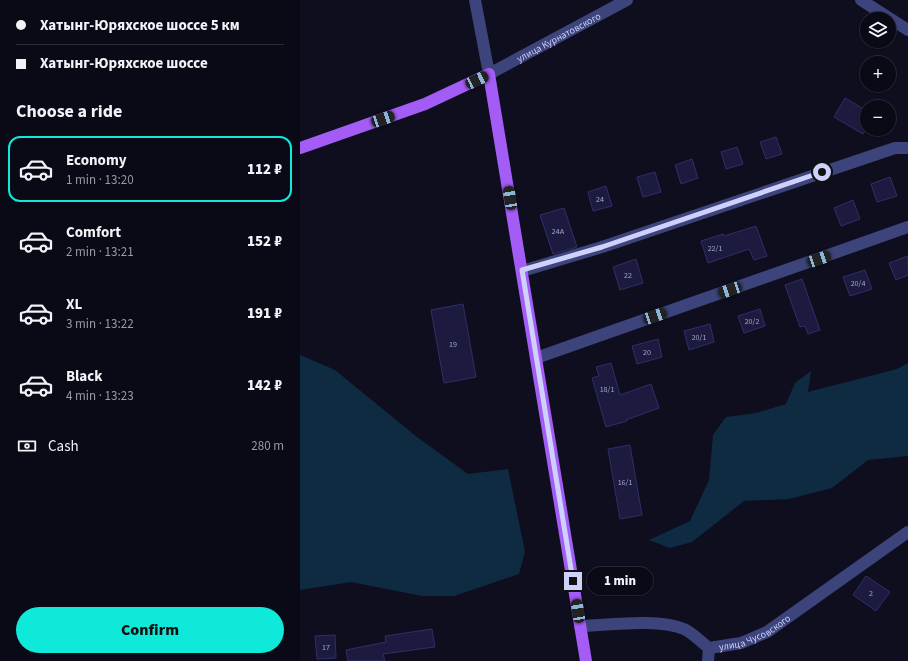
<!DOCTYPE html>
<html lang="en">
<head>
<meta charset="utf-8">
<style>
	:root { --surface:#0a0a17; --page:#181824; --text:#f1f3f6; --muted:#999aa1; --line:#2a2b36; --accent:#0ee9da }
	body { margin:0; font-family:"Source Sans 3",sans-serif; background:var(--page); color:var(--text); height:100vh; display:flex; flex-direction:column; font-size:15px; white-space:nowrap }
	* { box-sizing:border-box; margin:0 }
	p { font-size:13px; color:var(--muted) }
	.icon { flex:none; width:22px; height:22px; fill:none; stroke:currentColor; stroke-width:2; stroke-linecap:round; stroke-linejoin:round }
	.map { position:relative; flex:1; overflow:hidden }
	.drawer { display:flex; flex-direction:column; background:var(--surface); width:300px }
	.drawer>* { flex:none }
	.hud { display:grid; align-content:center; height:88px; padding:0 16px; background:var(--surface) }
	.fabs { position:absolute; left:560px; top:12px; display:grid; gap:8px }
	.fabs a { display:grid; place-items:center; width:36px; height:36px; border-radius:50%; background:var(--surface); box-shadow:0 1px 3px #0004,0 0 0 1px var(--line); font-size:20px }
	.end { position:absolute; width:18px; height:18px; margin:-9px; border:5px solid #ced1fc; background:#111; box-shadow:0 0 0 2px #111 }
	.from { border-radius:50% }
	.bubble { position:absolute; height:28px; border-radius:14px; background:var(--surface); box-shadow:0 1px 3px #0004,0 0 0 1px var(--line); font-size:13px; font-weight:800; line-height:28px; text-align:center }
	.car { position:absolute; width:12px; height:24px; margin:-12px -6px; border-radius:5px; box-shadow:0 0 3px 1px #0007; background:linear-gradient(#222 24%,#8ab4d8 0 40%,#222 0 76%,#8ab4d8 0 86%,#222 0) }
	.hud b { display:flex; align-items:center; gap:14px; height:38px; font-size:15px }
	.hud b+b { border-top:1px solid var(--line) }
	.hud i { width:10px; height:10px; background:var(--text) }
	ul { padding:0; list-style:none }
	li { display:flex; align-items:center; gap:12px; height:66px; margin:0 8px 6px; padding:0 8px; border:2px solid transparent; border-radius:12px }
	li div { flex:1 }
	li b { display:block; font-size:15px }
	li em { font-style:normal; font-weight:800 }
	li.selected { border-color:var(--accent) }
	li>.icon { width:36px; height:36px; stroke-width:1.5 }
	h2 { padding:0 16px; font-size:18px; line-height:48px }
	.pay { display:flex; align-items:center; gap:10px; height:44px; padding:0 16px; font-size:15px }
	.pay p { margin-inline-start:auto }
	.cta { display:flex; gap:8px; margin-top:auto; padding:8px 16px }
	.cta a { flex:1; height:46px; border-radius:24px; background:var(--accent); color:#111; font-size:16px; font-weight:800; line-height:46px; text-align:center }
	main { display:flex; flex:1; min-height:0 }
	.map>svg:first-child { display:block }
	.water { fill:#0f2b42 }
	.building { fill:#1c1b3f; stroke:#302e69 }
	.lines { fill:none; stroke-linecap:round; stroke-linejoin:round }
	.minor { stroke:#3c447b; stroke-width:12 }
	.major { stroke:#a35cf5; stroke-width:12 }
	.route { stroke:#ced1fc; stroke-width:5 }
	.labels { text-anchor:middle; stroke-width:3; stroke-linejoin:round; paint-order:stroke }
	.number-label { font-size:8px; fill:#a2a4cd }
	.street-label { font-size:10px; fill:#ced1fc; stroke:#0e0e1f }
</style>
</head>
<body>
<main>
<section class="drawer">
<div class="hud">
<b><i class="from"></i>Хатынг-Юряхское шоссе 5 км</b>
<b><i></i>Хатынг-Юряхское шоссе</b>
</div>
<h2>Choose a ride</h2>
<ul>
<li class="selected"><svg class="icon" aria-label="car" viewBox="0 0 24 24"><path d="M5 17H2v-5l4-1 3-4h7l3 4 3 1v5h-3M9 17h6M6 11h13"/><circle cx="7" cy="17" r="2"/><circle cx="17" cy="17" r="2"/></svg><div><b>Economy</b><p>1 min · 13:20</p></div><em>112 ₽</em></li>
<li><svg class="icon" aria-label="car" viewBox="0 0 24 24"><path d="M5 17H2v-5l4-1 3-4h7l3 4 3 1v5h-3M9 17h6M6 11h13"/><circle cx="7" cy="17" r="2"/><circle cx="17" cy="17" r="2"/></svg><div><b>Comfort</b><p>2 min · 13:21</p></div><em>152 ₽</em></li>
<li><svg class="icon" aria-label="car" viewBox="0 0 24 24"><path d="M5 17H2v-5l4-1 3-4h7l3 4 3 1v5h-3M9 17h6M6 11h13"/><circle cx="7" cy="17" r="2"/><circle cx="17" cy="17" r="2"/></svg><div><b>XL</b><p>3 min · 13:22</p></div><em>191 ₽</em></li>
<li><svg class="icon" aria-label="car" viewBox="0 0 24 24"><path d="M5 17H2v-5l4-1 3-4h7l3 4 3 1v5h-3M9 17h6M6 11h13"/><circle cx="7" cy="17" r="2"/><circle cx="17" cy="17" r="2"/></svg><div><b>Black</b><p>4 min · 13:23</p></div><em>142 ₽</em></li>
</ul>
<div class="pay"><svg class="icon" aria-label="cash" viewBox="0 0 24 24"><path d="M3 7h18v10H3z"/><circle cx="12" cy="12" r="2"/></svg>Cash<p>280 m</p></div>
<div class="cta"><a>Confirm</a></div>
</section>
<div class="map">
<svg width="608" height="661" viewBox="0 0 608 661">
	<rect width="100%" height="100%" fill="#0e0e1f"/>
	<path class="water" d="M 0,355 L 35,370 L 117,437 L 168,474 L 208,469 L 225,552 L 219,574 L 154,596 L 122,596 L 51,582 L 0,590 Z
		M 608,363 L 608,456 L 568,460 L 532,488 L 489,499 L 444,501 L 392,542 L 370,548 L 349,540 L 390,521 L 409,480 L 413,435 L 426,417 L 456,413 L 486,404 L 495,383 L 511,371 L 508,392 L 597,369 Z"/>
	<path class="building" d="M 545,98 L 567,111 L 567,128 L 563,134 L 534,117 Z
		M 476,137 L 482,154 L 466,159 L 460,142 Z
		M 437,147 L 443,164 L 426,169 L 421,152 Z
		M 392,159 L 398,178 L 381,184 L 375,165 Z
		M 355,172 L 361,192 L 343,197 L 337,177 Z
		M 590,177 L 597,196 L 577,202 L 571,184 Z
		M 306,186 L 312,206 L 293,211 L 288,192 Z
		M 553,200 L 560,219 L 541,226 L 534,208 Z
		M 264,208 L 277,247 L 253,254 L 240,215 Z
		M 456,226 L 467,256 L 454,260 L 449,249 L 408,263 L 401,241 L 423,234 L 424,236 Z
		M 608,256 L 608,275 L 596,280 L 589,263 Z
		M 336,259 L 343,283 L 320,290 L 313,267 Z
		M 565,270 L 572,289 L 550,296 L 543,277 Z
		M 502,279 L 520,330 L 508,334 L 505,326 L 500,327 L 485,285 Z
		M 163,304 L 176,377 L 144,383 L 131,310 Z
		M 460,309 L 465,326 L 444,333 L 438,316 Z
		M 410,324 L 414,342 L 389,350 L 384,331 Z
		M 358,339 L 362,357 L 337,364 L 332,346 Z
		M 311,363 L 320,395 L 351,384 L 359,408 L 326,420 L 327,421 L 306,427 L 292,378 L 299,376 L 296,367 Z
		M 330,445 L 342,515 L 320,519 L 308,449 Z
		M 566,576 L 590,592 L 576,611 L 553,595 Z
		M 132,629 L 135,647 L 83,654 L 85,661 L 48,661 L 46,650 L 86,642 L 85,636 Z
		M 35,635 L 36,658 L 17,659 L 15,636 Z"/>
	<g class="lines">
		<g class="minor">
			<path id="s1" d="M 175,0 L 189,74 L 327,0"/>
			<path d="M 561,0 L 608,30"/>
			<path d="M 222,271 L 302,247 L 595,148 L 608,148"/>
			<path d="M 236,358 L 608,227"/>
			<path id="s2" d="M 280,626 C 310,625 357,618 384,629 C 393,633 401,642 409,648 L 441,643 L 467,632 L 608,532"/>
			<path d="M 408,661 L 409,648"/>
		</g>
		<path class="major" d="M 0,148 L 125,104 L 189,74 L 286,661"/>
	</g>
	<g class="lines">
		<path class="route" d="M 273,581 L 222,270 L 302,247 L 522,172"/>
	</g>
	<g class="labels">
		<g class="number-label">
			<text x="300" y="202">24</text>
			<text x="258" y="234">24А</text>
			<text x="415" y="251">22/1</text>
			<text x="328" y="278">22</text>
			<text x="558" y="286">20/4</text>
			<text x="452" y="324">20/2</text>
			<text x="399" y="340">20/1</text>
			<text x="153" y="347">19</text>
			<text x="347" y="355">20</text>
			<text x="307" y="392">18/1</text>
			<text x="325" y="485">16/1</text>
			<text x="571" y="596">2</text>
			<text x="26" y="650">17</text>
		</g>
		<g class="street-label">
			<text dy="4" stroke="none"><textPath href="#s1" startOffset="154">улица Курнатовского</textPath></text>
			<text dy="4" stroke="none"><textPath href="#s2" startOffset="185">улица Чусовского</textPath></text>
		</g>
	</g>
</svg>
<div class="fabs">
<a><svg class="icon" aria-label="layers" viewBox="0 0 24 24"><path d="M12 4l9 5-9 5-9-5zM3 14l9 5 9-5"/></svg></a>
<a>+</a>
<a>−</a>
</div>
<i class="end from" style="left:522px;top:172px"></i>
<i class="end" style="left:273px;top:581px"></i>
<div class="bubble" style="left:287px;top:567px;width:66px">1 min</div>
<i class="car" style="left:177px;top:80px;rotate:65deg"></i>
<i class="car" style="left:83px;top:119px;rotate:71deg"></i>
<i class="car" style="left:210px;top:198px;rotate:351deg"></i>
<i class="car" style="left:519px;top:259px;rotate:71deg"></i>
<i class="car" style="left:430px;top:290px;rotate:251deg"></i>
<i class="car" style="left:355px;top:316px;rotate:71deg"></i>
<i class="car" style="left:278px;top:611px;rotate:351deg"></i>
</div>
</main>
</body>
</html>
